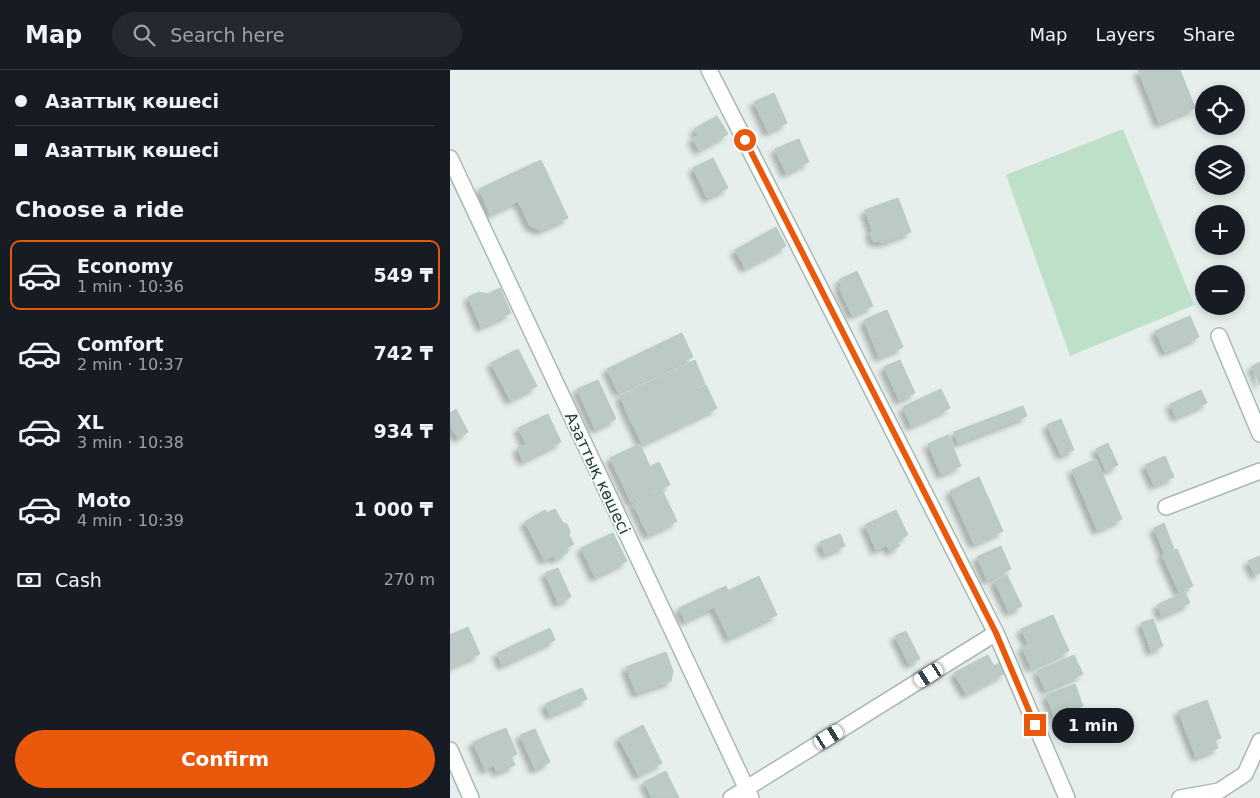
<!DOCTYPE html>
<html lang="en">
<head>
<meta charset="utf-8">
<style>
	:root { --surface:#171b24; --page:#242831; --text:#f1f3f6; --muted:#9ea1a6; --line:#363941; --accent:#ea580c }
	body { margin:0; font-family:"DejaVu Sans",sans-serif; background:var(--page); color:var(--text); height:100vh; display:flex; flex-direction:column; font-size:19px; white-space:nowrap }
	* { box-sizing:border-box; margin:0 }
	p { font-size:16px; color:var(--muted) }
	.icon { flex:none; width:28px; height:28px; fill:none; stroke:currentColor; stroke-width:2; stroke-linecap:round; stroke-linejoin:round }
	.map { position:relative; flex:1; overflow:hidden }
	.drawer { display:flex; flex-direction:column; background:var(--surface); width:450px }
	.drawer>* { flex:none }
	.banner { display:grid; align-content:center; height:110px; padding:0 15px; background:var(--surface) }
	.buttons { position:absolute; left:745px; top:15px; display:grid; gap:10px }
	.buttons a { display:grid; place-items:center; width:50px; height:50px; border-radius:50%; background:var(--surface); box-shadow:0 2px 8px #0003; font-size:25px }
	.end { position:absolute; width:22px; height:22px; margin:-11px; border:6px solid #ea580c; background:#fff; box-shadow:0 0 0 2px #fff }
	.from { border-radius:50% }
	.bubble { position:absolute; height:35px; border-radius:18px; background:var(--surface); box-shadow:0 2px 8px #0003; font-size:16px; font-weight:600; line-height:35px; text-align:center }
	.car { position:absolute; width:15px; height:30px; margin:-15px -8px; border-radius:6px; box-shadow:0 0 4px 1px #0007; background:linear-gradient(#fff 24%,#345 0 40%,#fff 0 76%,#345 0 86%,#fff 0) }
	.banner b { display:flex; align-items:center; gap:18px; height:48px; font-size:19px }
	.banner b+b { border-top:1px solid var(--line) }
	.banner i { width:12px; height:12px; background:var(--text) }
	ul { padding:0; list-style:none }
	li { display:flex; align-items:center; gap:15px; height:70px; margin:0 10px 8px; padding:0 5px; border:2px solid transparent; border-radius:10px }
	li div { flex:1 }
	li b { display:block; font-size:19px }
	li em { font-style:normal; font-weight:600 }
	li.active { border-color:var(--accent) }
	li>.icon { width:45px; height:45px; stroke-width:1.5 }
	h2 { padding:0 15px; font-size:22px; line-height:60px }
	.pay { display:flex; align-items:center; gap:12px; height:55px; padding:0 15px; font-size:19px }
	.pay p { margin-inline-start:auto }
	.action { display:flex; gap:10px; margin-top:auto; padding:10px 15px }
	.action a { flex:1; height:58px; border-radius:30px; background:var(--accent); color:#fff; font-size:20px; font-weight:600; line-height:58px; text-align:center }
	header { display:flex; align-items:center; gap:30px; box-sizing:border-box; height:70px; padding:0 25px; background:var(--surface); border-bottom:1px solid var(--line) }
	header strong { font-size:24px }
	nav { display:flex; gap:28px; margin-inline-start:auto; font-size:18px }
	.search { width:350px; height:45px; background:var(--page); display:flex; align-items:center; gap:12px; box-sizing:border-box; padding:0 18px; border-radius:28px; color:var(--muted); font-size:19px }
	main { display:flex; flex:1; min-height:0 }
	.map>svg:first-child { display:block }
	.green { fill:#bfe0c8 }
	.building { fill:#bbcac4; stroke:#b8c9c2; filter:url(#shadow) }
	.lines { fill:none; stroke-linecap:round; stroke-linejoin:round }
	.minor-casing { stroke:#a8b8b2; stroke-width:18 }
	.minor { stroke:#fff; stroke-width:15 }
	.route { stroke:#ea580c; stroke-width:6 }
	.labels { text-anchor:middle; stroke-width:4; stroke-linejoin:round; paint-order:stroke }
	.street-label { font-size:16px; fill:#24423a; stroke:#f7fbf9 }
</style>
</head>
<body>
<header>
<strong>Map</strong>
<div class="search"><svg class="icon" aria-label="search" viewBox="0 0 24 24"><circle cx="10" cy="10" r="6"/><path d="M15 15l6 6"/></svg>Search here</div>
<nav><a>Map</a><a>Layers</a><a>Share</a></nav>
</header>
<main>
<section class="drawer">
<div class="banner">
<b><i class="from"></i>Азаттық көшесі</b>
<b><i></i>Азаттық көшесі</b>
</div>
<h2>Choose a ride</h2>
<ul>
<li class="active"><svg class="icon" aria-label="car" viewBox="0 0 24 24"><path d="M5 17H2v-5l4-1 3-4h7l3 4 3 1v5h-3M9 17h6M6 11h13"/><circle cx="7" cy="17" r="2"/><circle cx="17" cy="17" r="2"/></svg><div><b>Economy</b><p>1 min · 10:36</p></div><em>549 ₸</em></li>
<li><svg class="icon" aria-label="car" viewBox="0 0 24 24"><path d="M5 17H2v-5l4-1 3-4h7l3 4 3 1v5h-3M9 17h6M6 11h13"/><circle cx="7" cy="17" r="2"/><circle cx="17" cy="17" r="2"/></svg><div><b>Comfort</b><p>2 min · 10:37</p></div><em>742 ₸</em></li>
<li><svg class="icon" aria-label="car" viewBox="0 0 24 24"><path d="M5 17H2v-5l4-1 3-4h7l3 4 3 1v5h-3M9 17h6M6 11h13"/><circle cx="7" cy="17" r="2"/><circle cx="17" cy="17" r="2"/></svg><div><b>XL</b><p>3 min · 10:38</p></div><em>934 ₸</em></li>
<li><svg class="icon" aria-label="car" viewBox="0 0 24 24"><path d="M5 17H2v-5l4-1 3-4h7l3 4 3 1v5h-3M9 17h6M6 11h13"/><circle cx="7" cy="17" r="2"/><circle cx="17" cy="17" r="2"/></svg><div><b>Moto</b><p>4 min · 10:39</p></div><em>1 000 ₸</em></li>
</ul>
<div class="pay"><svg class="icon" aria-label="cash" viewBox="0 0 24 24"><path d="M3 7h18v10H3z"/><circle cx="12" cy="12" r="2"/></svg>Cash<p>270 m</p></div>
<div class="action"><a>Confirm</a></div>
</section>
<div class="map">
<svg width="810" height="728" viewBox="0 0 810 728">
	<defs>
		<filter id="shadow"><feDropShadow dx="-4.5" dy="4.5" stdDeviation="2.5" flood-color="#0004"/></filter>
	</defs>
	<rect width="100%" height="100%" fill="#e6efeb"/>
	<path class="green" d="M 673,59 L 744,235 L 620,286 L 556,105 Z"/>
	<path class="building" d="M 688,0 L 730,0 L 745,38 L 709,53 Z
		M 324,23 L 337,53 L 318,62 L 304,32 Z
		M 267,46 L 278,64 L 249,80 L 242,69 L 248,65 L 244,59 Z
		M 349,69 L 359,92 L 336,103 L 325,79 Z
		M 263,88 L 278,118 L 257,128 L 243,98 Z
		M 91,90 L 118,148 L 91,160 L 80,156 L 68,131 L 40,144 L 29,119 Z
		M 448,128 L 461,162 L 434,172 L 423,171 L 420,164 L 422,160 L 415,140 Z
		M 326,157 L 336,176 L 295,198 L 285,180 Z
		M 407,201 L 423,236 L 402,245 L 389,217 L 392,216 L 389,210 Z
		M 50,218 L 61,243 L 31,257 L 18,227 L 29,222 L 38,224 Z
		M 437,240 L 453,277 L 429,287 L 414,250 Z
		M 740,246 L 749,267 L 715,282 L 705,261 Z
		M 232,263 L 243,287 L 168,322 L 157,299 Z
		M 68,279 L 87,316 L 60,330 L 41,293 Z
		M 245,290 L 255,314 L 180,350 L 170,326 Z
		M 450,290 L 465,323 L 449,330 L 434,297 Z
		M 810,292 L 810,315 L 802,296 Z
		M 148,310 L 166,349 L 145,359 L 127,319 Z
		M 256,315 L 267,338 L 192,374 L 181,351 Z
		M 491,319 L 500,338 L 461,356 L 453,337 Z
		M 751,320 L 757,333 L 726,347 L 720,334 Z
		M 573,336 L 577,346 L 508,373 L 504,362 Z
		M 6,339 L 18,362 L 8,368 L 0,356 L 0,343 Z
		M 98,344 L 111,372 L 73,391 L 67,378 L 76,374 L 68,358 Z
		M 611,349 L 624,380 L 611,385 L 597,355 Z
		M 498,365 L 511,396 L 491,404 L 478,374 Z
		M 658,373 L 668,395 L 656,401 L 646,379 Z
		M 190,374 L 200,397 L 209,392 L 220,415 L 181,432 L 160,388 Z
		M 715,386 L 724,407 L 704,415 L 695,395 Z
		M 646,389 L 672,449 L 647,460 L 622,400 Z
		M 529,407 L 553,461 L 524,474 L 500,421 Z
		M 212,420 L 227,451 L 198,465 L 183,434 Z
		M 105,439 L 113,453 L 117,454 L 120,461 L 119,465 L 124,474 L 116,478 L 118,482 L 105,489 L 103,486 L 94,490 L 75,452 L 95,440 L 97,443 Z
		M 446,440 L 458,465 L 447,470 L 450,476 L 440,481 L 437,475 L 426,480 L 415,455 Z
		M 714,453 L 724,479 L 714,483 L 704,458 Z
		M 163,463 L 177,491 L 145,507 L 131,478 Z
		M 390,464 L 395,476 L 375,484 L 370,472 Z
		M 551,476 L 561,499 L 537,510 L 527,487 Z
		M 727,479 L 743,516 L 729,522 L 712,485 Z
		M 810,486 L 810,503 L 805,505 L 798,491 Z
		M 108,498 L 121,527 L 108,533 L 95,503 Z
		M 557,505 L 572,536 L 559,542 L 544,511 Z
		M 309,506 L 327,545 L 279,568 L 264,537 L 235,551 L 229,538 L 276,516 L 278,521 Z
		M 735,522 L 740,533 L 712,546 L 707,535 Z
		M 603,545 L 619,581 L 581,598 L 572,577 L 578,574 L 571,559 Z
		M 703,549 L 713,576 L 701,581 L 691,553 Z
		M 18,557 L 30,584 L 0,597 L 0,565 Z
		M 100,558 L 105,570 L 52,595 L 47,583 Z
		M 456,561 L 470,589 L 459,594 L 445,566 Z
		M 216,582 L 223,601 L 221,611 L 186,623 L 176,597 Z
		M 538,585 L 544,596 L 549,593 L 555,603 L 516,624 L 504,603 Z
		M 624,585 L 633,604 L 595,620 L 587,601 Z
		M 625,614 L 633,636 L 629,638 L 634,652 L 610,661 L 596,625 Z
		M 132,618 L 137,629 L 100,645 L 95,634 Z
		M 757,630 L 771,668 L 765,670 L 768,678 L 746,687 L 728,641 Z
		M 193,655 L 212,693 L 188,705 L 169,668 Z
		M 56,658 L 67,684 L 61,687 L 65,695 L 47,702 L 44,695 L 35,700 L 23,672 Z
		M 85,659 L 100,692 L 85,699 L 70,665 Z
		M 216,701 L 229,728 L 202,728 L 194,712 Z"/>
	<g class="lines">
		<g class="minor-casing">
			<path id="minor" d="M 259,0 L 546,563 L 617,728
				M 0,88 L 301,728
				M 769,266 L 810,364
				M 716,437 L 810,401
				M 0,680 L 21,728
				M 281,728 L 546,563
				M 730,728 L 769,721 L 795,704 L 810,671"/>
		</g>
		<use href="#minor" class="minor"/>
	</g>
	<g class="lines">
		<path class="route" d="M 295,70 L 546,563 L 585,655"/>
	</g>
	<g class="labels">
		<g class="street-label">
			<text transform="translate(148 403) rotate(65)" y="6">Азаттық көшесі</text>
		</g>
	</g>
</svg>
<div class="buttons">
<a><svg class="icon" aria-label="locate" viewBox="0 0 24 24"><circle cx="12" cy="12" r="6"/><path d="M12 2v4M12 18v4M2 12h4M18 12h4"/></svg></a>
<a><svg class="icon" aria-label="layers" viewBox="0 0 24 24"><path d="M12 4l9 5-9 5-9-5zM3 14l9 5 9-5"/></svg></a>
<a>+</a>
<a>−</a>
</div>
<i class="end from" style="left:295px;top:70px"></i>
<i class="end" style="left:585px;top:655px"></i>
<div class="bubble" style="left:602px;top:638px;width:82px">1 min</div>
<i class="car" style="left:479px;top:605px;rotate:238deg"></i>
<i class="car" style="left:379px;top:667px;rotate:58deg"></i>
</div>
</main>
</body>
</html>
